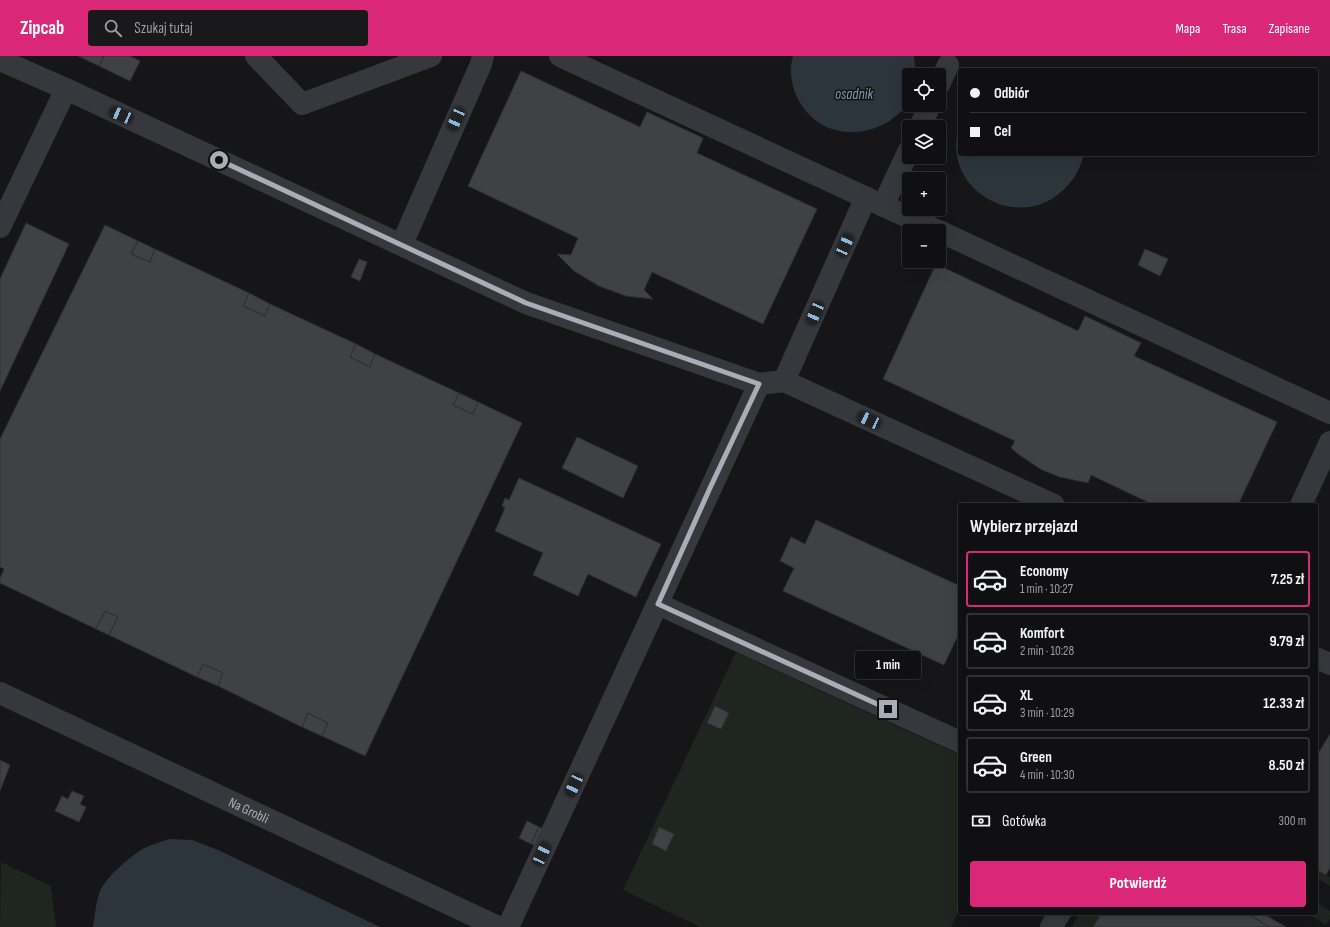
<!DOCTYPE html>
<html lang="pl">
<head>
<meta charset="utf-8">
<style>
	:root { --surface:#101012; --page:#19191b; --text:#f1f3f6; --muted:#9c9d9f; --line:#303032; --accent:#db2777 }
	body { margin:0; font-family:"Sofia Sans Condensed",sans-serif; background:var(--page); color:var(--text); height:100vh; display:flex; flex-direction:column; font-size:15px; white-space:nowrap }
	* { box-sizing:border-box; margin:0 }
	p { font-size:13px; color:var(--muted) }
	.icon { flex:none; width:22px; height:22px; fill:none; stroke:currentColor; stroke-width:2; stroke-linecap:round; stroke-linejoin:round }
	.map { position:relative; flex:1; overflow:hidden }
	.panel { position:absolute; left:958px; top:447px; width:360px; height:412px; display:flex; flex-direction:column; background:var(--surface); border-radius:4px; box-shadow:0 4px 16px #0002,0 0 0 1px var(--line) }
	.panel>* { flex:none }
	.top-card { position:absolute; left:958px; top:12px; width:360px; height:88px; border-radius:4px; box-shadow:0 4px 16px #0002,0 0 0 1px var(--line); display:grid; align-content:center; height:88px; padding:0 12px; background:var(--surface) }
	.controls { position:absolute; left:902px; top:12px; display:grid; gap:8px }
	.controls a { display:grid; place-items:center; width:44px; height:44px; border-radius:4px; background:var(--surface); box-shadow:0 4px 16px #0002,0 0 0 1px var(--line); font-size:20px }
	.end { position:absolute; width:18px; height:18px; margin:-9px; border:5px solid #a8adb8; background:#111; box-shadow:0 0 0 2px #111 }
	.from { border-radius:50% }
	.bubble { position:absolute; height:28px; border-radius:4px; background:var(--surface); box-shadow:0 4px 16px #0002,0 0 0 1px var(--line); font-size:13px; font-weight:700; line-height:28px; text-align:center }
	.car { position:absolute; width:12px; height:24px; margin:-12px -6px; border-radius:5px; box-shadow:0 0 3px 1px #0007; background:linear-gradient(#222 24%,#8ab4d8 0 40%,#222 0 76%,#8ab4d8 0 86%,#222 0) }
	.top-card b { display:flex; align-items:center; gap:14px; height:38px; font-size:15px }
	.top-card b+b { border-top:1px solid var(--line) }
	.top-card i { width:10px; height:10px; background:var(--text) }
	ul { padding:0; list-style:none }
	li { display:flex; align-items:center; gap:12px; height:56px; margin:0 8px 6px; padding:0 4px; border:2px solid var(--line); border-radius:4px }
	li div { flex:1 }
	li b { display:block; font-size:15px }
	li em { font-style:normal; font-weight:700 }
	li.active { border-color:var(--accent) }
	li>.icon { width:36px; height:36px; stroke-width:1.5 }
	h2 { padding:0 12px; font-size:18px; line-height:48px }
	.pay { display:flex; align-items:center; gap:10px; height:44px; padding:0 12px; font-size:15px }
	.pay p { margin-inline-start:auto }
	.action { display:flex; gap:8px; margin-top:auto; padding:8px 12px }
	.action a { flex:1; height:46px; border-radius:4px; background:var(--accent); color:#fff; font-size:16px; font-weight:700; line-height:46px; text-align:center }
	header { display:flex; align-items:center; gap:24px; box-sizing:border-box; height:56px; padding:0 20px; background:var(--accent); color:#fff }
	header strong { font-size:19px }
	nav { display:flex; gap:22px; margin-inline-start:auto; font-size:14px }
	.search { width:280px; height:36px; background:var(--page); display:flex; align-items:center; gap:10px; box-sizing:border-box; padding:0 14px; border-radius:4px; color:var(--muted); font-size:15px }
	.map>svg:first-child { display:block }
	.green { fill:#1e261f }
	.water { fill:#2c353c }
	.building { fill:#404145; stroke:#303034 }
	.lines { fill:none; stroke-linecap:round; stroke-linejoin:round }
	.minor { stroke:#37383d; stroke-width:22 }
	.route { stroke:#a8adb8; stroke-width:5 }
	.labels { text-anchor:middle; stroke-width:3; stroke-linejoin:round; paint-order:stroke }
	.street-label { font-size:14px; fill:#a8adb8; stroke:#111113 }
	.water-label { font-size:15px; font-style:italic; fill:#7f9bb3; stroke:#111113 }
</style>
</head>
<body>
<header>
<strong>Zipcab</strong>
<div class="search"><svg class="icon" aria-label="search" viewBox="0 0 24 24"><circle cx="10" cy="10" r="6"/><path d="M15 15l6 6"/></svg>Szukaj tutaj</div>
<nav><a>Mapa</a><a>Trasa</a><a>Zapisane</a></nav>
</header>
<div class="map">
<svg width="1330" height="871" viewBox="0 0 1330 871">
	<rect width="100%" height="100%" fill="#161618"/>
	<path class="green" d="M 736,596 L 960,699 L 960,852 L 951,871 L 700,871 L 623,834 Z
		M 1,806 L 51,830 L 56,871 L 0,871 Z
		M 1316,813 L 1330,821 L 1330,830 L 1316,822 Z
		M 1316,846 L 1330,855 L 1330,863 L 1326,869 L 1306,857 L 1316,857 Z
		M 1080,857 L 1102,857 L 1093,871 L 1071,871 Z"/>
	<path class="water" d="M 793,0 L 914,0 L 916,19 L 909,19 C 909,26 911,37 909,44 C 907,52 895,61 888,66 C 872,75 854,79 836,74 C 805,67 784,30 793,0 Z
		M 960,68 L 960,98 L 1083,98 C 1082,109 1076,120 1069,128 C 1024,182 937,135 960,68 Z
		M 170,783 L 192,784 L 218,794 L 380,871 L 93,871 C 95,859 96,846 100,835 C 107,820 134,796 149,790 C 156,787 163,785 170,783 Z"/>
	<path class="building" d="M 78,0 L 104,0 L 99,10 Z
		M 104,0 L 130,0 L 140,5 L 130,25 L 99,10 Z
		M 521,15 L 640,71 L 647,56 L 703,82 L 697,97 L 817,153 L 763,268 L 652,216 L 644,234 L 653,243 L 626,240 L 599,230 L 574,215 L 557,198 L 571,199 L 578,182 L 468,130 Z
		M 26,167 L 69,188 L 0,335 L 0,223 Z
		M 105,169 L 138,185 L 131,198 L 150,206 L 155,193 L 249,237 L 243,250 L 265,260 L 270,248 L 356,288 L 350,301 L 370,311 L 375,298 L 459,337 L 453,349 L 473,358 L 478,346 L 522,367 L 365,700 L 322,680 L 328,667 L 308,657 L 302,671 L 218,630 L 223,617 L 203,608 L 197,621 L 109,579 L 118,561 L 105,555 L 96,573 L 0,527 L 0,522 L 4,513 L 0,511 L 0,383 Z
		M 138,185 L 155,193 L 150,206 L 131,198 Z
		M 1145,193 L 1168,203 L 1160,220 L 1138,209 Z
		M 359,203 L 367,206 L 360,225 L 351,221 Z
		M 936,208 L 1078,275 L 1085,260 L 1141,287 L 1134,300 L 1277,366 L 1238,449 L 1154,449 L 1091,419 L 1088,427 L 1060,421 L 1042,414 L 1018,398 L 1011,392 L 1015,385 L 883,323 Z
		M 249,237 L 270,248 L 265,260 L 243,250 Z
		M 356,288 L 375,298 L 370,311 L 350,301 Z
		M 459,337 L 478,346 L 473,358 L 453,349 Z
		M 577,381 L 638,410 L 623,442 L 562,412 Z
		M 519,422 L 661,488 L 636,541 L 588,518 L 578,540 L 533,519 L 543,497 L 495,475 L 505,452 L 502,450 L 505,442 L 509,444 Z
		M 816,464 L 960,530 L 960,575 L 944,609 L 783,535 L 794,512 L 780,505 L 791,481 L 805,488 Z
		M 105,555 L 118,561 L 109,579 L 96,573 Z
		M 203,608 L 223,617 L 218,630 L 197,621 Z
		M 715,650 L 729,657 L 721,673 L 707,667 Z
		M 308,657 L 328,667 L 322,680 L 302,671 Z
		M 1330,678 L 1330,812 L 1326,819 L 1316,813 L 1316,701 Z
		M 0,704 L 10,709 L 0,735 Z
		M 72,735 L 84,740 L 80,748 L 86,751 L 79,766 L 55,755 L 62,740 L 68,743 Z
		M 527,765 L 539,771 L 531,788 L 519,782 Z
		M 539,771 L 544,773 L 536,790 L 531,788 Z
		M 659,771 L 674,778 L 666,795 L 652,788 Z
		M 1102,857 L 1246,857 L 1270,871 L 1093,871 Z
		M 1246,857 L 1262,857 L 1286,871 L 1270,871 Z"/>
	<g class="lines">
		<g class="minor">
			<path d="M 256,0 L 302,48 L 431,0"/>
			<path d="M 560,0 L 938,175"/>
			<path d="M 0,4 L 66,33"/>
			<path d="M 939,29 L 948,9"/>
			<path d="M 920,71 L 930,49"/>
			<path d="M 883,150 L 909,94"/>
			<path d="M 0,171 L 66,33 L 526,247 L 759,328 L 784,325 L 1054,449"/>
			<path d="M 939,175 L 1330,357"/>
			<path d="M 402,188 L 481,8 L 483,0"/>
			<path d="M 784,325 L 866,141"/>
			<path d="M 1301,449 L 1330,386"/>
			<path d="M 658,548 L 960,686"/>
			<path d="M 1316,602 L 1330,608"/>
			<path id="s1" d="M 0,637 L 498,871"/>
			<path d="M 508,871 L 759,328"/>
			<path d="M 1051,871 L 1060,857"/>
		</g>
	</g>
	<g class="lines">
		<path class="route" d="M 219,104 L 526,247 L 759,328 L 710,432 L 658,548 L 888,653"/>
	</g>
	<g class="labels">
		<g class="street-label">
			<text dy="5" stroke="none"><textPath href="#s1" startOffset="275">Na Grobli</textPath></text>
		</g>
		<g class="water-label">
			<text x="854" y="43">osadnik</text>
		</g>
	</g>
</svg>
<div class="controls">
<a><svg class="icon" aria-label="locate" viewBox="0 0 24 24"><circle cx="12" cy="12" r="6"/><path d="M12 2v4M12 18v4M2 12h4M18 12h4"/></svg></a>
<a><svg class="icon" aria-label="layers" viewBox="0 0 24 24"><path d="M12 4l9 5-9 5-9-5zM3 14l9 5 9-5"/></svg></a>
<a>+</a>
<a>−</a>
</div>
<i class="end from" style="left:219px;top:104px"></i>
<i class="end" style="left:888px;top:653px"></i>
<div class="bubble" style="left:855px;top:595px;width:66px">1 min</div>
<i class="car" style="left:121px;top:59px;rotate:294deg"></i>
<i class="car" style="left:456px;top:63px;rotate:204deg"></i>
<i class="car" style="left:845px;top:189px;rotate:24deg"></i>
<i class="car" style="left:815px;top:257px;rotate:204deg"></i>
<i class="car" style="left:869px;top:364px;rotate:295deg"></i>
<i class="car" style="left:574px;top:729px;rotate:205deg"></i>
<i class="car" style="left:542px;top:798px;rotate:25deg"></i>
<div class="top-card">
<b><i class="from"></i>Odbiór</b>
<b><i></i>Cel</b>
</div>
<section class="panel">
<h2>Wybierz przejazd</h2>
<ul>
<li class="active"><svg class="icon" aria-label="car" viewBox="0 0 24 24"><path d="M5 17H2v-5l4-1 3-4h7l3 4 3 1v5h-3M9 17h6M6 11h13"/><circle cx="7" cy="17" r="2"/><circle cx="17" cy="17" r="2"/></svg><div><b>Economy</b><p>1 min · 10:27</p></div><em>7.25 zł</em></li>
<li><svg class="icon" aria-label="car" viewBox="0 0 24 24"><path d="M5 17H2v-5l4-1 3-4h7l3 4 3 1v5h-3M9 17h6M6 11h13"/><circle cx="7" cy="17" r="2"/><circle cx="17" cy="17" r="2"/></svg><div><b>Komfort</b><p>2 min · 10:28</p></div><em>9.79 zł</em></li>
<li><svg class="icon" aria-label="car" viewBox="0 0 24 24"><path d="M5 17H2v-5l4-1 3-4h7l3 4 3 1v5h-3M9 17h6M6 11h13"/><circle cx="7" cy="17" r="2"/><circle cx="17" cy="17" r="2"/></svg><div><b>XL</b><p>3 min · 10:29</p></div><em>12.33 zł</em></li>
<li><svg class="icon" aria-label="car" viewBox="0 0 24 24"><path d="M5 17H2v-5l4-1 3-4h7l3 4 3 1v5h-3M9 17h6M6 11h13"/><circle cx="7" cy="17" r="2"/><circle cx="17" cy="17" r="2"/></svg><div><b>Green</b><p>4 min · 10:30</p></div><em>8.50 zł</em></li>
</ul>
<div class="pay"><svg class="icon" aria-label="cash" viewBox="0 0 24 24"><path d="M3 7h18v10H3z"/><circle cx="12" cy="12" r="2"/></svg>Gotówka<p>300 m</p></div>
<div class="action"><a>Potwierdź</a></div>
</section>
</div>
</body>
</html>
